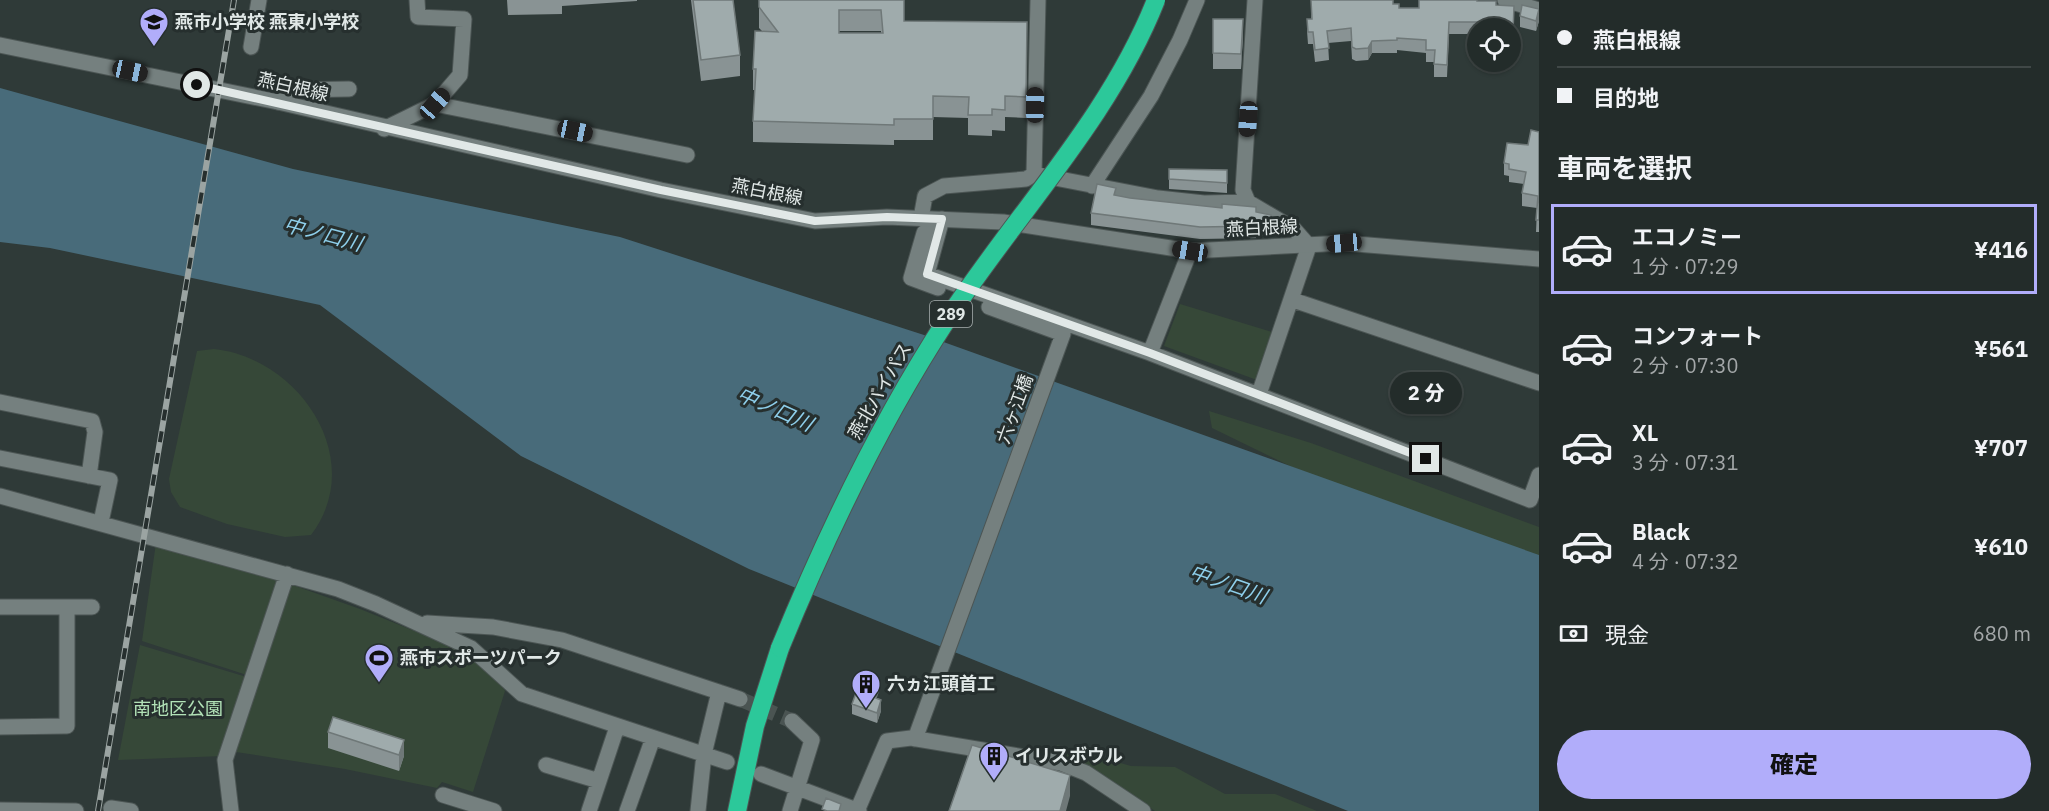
<!DOCTYPE html>
<html lang="ja">
<head>
<meta charset="utf-8">
<style>
	:root { --surface:#232c2a; --page:#2f3836; --text:#f1f3f6; --muted:#a3a7a8; --line:#404847; --accent:#b1adfa }
	body { margin:0; font-family:"IBM Plex Sans","Noto Sans JP",sans-serif; background:var(--page); color:var(--text); height:100vh; display:flex; flex-direction:column; font-size:22px; white-space:nowrap }
	* { box-sizing:border-box; margin:0 }
	p { font-size:20px; color:var(--muted) }
	.icon { flex:none; width:33px; height:33px; fill:none; stroke:currentColor; stroke-width:2; stroke-linecap:round; stroke-linejoin:round }
	.map { position:relative; flex:1; overflow:hidden }
	.side { display:flex; flex-direction:column; background:var(--surface); width:510px }
	.side>* { flex:none }
	.guide { display:grid; align-content:center; height:132px; padding:0 18px; background:var(--surface) }
	.tools { position:absolute; left:1467px; top:18px; display:grid; gap:12px }
	.tools a { display:grid; place-items:center; width:54px; height:54px; border-radius:50%; background:var(--surface); box-shadow:0 2px 4px #0004,0 0 0 2px var(--line); font-size:30px }
	.end { position:absolute; width:27px; height:27px; margin:-14px; border:8px solid #e1e8e7; background:#111; box-shadow:0 0 0 3px #111 }
	.from { border-radius:50% }
	.bubble { position:absolute; height:42px; border-radius:21px; background:var(--surface); box-shadow:0 2px 4px #0004,0 0 0 2px var(--line); font-size:20px; font-weight:800; line-height:42px; text-align:center }
	.car { position:absolute; width:18px; height:36px; margin:-18px -9px; border-radius:8px; box-shadow:0 0 4px 2px #0007; background:linear-gradient(#222 24%,#8ab4d8 0 40%,#222 0 76%,#8ab4d8 0 86%,#222 0) }
	.guide b { display:flex; align-items:center; gap:21px; height:57px; font-size:22px }
	.guide b+b { border-top:2px solid var(--line) }
	.guide i { width:15px; height:15px; background:var(--text) }
	ul { padding:0; list-style:none }
	li { display:flex; align-items:center; gap:18px; height:90px; margin:0 12px 9px; padding:0 6px; border:3px solid transparent; border-radius:0px }
	li div { flex:1 }
	li b { display:block; font-size:22px }
	li em { font-style:normal; font-weight:800 }
	li.active { border-color:var(--accent) }
	li>.icon { width:54px; height:54px; stroke-width:1.5 }
	h2 { padding:0 18px; font-size:27px; line-height:72px }
	.pay { display:flex; align-items:center; gap:15px; height:66px; padding:0 18px; font-size:22px }
	.pay p { margin-inline-start:auto }
	.action { display:flex; gap:12px; margin-top:auto; padding:12px 18px }
	.action a { flex:1; height:69px; border-radius:36px; background:var(--accent); color:#111; font-size:24px; font-weight:800; line-height:69px; text-align:center }
	main { display:flex; flex:1; min-height:0 }
	.map>svg:first-child { display:block }
	.green { fill:#364838 }
	.water { fill:#486b7a }
	.lines { fill:none; stroke-linecap:round; stroke-linejoin:round }
	.street-tunnel { stroke:#4a5452; stroke-width:15; stroke-dasharray:15 8; stroke-linecap:butt }
	.street-casing { stroke:#4c5554; stroke-width:17 }
	.secondary-casing { stroke:#4c5554; stroke-width:17 }
	.highway-casing { stroke:#4c5554; stroke-width:20 }
	.street { stroke:#75807f; stroke-width:15 }
	.secondary { stroke:#75807f; stroke-width:15 }
	.highway { stroke:#2cc89a; stroke-width:18 }
	.rail-casing { stroke:#9ba4a2; stroke-width:6 }
	.rail { stroke:#262f2e; stroke-width:4; stroke-dasharray:11; stroke-linecap:butt }
	.highway-bridge-casing { stroke:#4c5554; stroke-width:20; stroke-linecap:butt }
	.highway-bridge { stroke:#2cc89a; stroke-width:18 }
	.wall { fill:#899394; fill-rule:evenodd }
	.shaded-wall { fill:#6f7878 }
	.building { fill:#9fabac; stroke:#6f7878; stroke-width:1.5; fill-rule:evenodd }
	.route { stroke:#e1e8e7; stroke-width:8 }
	.labels { text-anchor:middle; stroke-width:6; stroke-linejoin:round; paint-order:stroke }
	.shield { fill:#262f2e; stroke:#a9b0b0; stroke-width:1.5 }
	.shield-label { font-size:16px; font-weight:bold; fill:#e1e8e7 }
	.poi-label { font-size:18px; font-weight:bold; fill:#e1e8e7; stroke:#262f2e; text-anchor:start }
	.street-label { font-size:18px; fill:#e1e8e7; stroke:#262f2e }
	.park-label { font-size:18px; fill:#b2e2b7; stroke:#262f2e }
	.water-label { font-size:20px; font-style:italic; fill:#8ecfeb; stroke:#262f2e }
</style>
</head>
<body>
<main>
<div class="map">
<svg width="1539" height="811" viewBox="0 0 1539 811">
	<rect width="100%" height="100%" fill="#2f3a38"/>
	<path class="green" d="M 1180,304 L 1275,333 L 1257,380 L 1164,346 Z
		M 214,349 C 300,358 368,460 311,535 L 285,537 L 227,524 L 180,507 L 171,492 L 169,479 L 197,351 Z
		M 1209,411 L 1311,443 L 1539,527 L 1539,564 L 1323,482 L 1212,428 Z
		M 156,543 L 273,576 L 278,582 L 250,676 L 142,641 Z
		M 287,583 L 360,609 L 459,649 L 475,658 L 497,678 L 505,691 L 473,792 L 442,782 L 437,788 L 345,769 L 236,752 L 235,743 Z
		M 140,645 L 250,678 L 223,756 L 118,760 Z
		M 1057,745 L 1131,766 L 1175,767 L 1225,794 L 1275,794 L 1317,811 L 1155,811 L 1089,768 L 1056,754 Z"/>
	<path class="water" d="M 0,88 L 293,169 L 620,237 L 924,335 L 1539,555 L 1539,811 L 1348,811 L 749,569 L 521,456 L 320,305 L 50,248 L 0,242 Z"/>
	<g class="lines">
		<path class="street-tunnel" d="M 740,699 L 792,721"/>
		<g class="street-casing">
			<path id="street" d="M 1505,0 L 1539,10
				M 251,47 L 259,0
				M 278,102 L 289,90 L 349,89
				M 435,104 L 687,155
				M 384,129 L 435,104 L 460,75 L 464,19 L 418,17 L 417,0
				M 1034,174 L 1038,0
				M 1092,186 L 1151,96 L 1180,40 L 1197,0
				M 1248,202 L 1243,190 L 1255,0
				M 921,218 L 925,196 L 944,186 L 1026,179 L 1034,174 L 1158,198 L 1204,203 L 1248,202 L 1294,229 L 1309,246 L 1259,394
				M 942,219 L 927,274 L 1150,353 L 1530,500 L 1539,475
				M 938,234 L 924,233 L 911,278 L 938,288
				M 1293,300 L 1539,383
				M 1150,353 L 1190,251
				M 0,402 L 92,421 L 95,432 L 89,476
				M 0,458 L 110,480 L 101,522
				M 0,496 L 338,589 L 376,604 L 471,648 L 522,694 L 727,762
				M 0,607 L 92,607
				M 427,623 L 493,627 L 562,640 L 740,699
				M 0,727 L 67,726 L 67,607
				M 915,739 L 1063,334 L 989,307
				M 546,765 L 599,781
				M 761,774 L 859,811
				M 443,795 L 494,811
				M 111,808 L 131,811
				M 0,810 L 76,811
				M 231,811 L 225,760 L 287,574
				M 589,811 L 617,727
				M 627,811 L 653,738
				M 698,811 L 704,754 L 719,692
				M 790,811 L 812,740 L 792,721
				M 857,811 L 887,741 L 911,738 L 1061,763 L 1086,773 L 1143,811"/>
		</g>
		<g class="secondary-casing">
			<path id="secondary" d="M 0,45 L 278,102 L 661,190 L 815,221 L 887,217 L 1003,222 L 1190,251 L 1344,243 L 1539,259"/>
		</g>
		<g class="highway-casing">
			<path id="highway" d="M 737,811 L 755,726 L 780,648"/>
		</g>
		<use href="#street" class="street"/>
		<use href="#secondary" class="secondary"/>
		<use href="#highway" class="highway"/>
		<g class="rail-casing">
			<path id="rail" d="M 98,811 L 234,0"/>
		</g>
		<use href="#rail" class="rail"/>
		<g class="highway-bridge-casing">
			<path id="highway-bridge" d="M 780,648 C 827,533 880,422 948,318 C 1017,213 1110,117 1156,0"/>
		</g>
		<use href="#highway-bridge" class="highway-bridge"/>
	</g>
	<path class="wall" d="M 507,0 L 637,0 L 637,1 L 562,6 L 562,14 L 508,15 Z
		M 691,0 L 733,0 L 740,55 L 740,76 L 701,81 Z
		M 759,0 L 904,0 L 904,21 L 1027,43 L 1026,118 L 1005,117 L 1005,131 L 992,130 L 992,136 L 968,135 L 968,118 L 933,117 L 933,140 L 894,140 L 894,145 L 753,142 L 753,121 L 755,90 L 753,90 L 753,69 L 762,31 L 759,28 ZM 839,31 L 881,31 L 881,33 L 839,33 Z
		M 1311,0 L 1393,0 L 1393,4 L 1399,8 L 1419,8 L 1477,1 L 1496,5 L 1514,18 L 1513,44 L 1510,44 L 1510,28 L 1478,28 L 1478,38 L 1477,38 L 1477,34 L 1449,34 L 1447,77 L 1434,77 L 1434,62 L 1426,62 L 1426,53 L 1397,50 L 1397,53 L 1372,53 L 1368,60 L 1356,61 L 1352,59 L 1351,41 L 1328,43 L 1329,60 L 1315,62 L 1313,44 L 1308,44 L 1307,31 L 1307,19 L 1311,19 Z
		M 1539,9 L 1539,21 L 1536,31 L 1520,27 L 1520,16 Z
		M 1213,19 L 1243,35 L 1241,69 L 1213,69 Z
		M 1539,132 L 1539,232 L 1536,232 L 1537,208 L 1522,206 L 1522,193 L 1524,184 L 1509,182 L 1509,176 L 1504,175 L 1504,163 L 1528,145 Z
		M 1169,169 L 1227,170 L 1227,193 L 1169,189 Z
		M 1116,195 L 1130,198 L 1256,212 L 1271,215 L 1271,236 L 1258,235 L 1258,238 L 1200,239 L 1091,225 L 1091,213 Z
		M 878,699 L 881,711 L 877,723 L 852,714 L 852,704 Z
		M 328,732 L 404,756 L 399,771 L 328,748 Z"/>
	<path class="shaded-wall" d="M 1539,10 L 1539,21 L 1536,31 L 1536,21 Z
		M 1243,19 L 1243,35 L 1241,69 L 1241,54 Z
		M 1372,41 L 1372,53 L 1368,60 L 1368,48 Z
		M 881,700 L 881,711 L 877,723 L 877,713 Z
		M 404,740 L 404,756 L 399,771 L 399,755 Z
		M 1070,775 L 1070,796 L 1066,811 L 1060,811 Z"/>
	<path class="building" d="M 693,0 L 733,0 L 740,55 L 701,60 Z
		M 759,0 L 904,0 L 904,21 L 1027,22 L 1026,97 L 1005,96 L 1005,110 L 992,109 L 992,115 L 968,115 L 969,97 L 933,96 L 933,119 L 894,119 L 894,125 L 753,121 L 756,69 L 753,69 L 755,31 L 778,32 L 759,7 ZM 839,10 L 881,10 L 883,33 L 839,33 Z
		M 1311,0 L 1393,0 L 1393,4 L 1399,4 L 1399,8 L 1419,8 L 1419,0 L 1477,0 L 1477,1 L 1496,1 L 1496,5 L 1514,6 L 1513,32 L 1510,32 L 1510,28 L 1497,28 L 1497,26 L 1477,26 L 1477,22 L 1449,22 L 1447,65 L 1434,64 L 1435,50 L 1426,50 L 1426,40 L 1397,38 L 1397,40 L 1372,41 L 1368,48 L 1356,49 L 1352,47 L 1351,28 L 1327,31 L 1329,48 L 1315,50 L 1313,32 L 1308,32 L 1307,19 L 1312,19 Z
		M 1522,5 L 1539,9 L 1536,21 L 1520,16 Z
		M 1213,19 L 1243,19 L 1241,54 L 1213,53 Z
		M 1531,130 L 1539,132 L 1539,220 L 1536,220 L 1538,196 L 1522,193 L 1526,172 L 1509,169 L 1509,164 L 1504,163 L 1507,143 L 1528,145 Z
		M 1169,169 L 1227,170 L 1227,183 L 1169,179 Z
		M 1097,184 L 1116,188 L 1114,195 L 1130,198 L 1222,208 L 1222,204 L 1256,207 L 1256,212 L 1271,215 L 1271,224 L 1258,223 L 1258,226 L 1200,227 L 1091,213 Z
		M 863,687 L 878,692 L 876,698 L 881,700 L 877,713 L 852,704 L 857,690 L 861,692 Z
		M 333,717 L 404,740 L 399,755 L 328,732 Z
		M 972,745 L 1070,775 L 1060,811 L 949,811 Z
		M 826,798 L 841,804 L 839,811 L 827,811 L 822,809 Z"/>
	<g class="lines">
		<path class="route" d="M 197,85 L 661,190 L 815,221 L 887,217 L 942,219 L 927,274 L 1150,353 L 1426,459"/>
	</g>
	<defs>
		<g id="school-pin" transform="scale(1.5)"><path d="M0 17L-7.5 6A9.5 9.5 0 1 1 7.5 6Z" fill="#b1adfa" stroke="#262f2e"/><path d="M0-5L7-2L0 1L-7-2ZM-4 1L0 2.5L4 1V4Q0 6-4 4Z" fill="#111"/></g>
		<g id="stadium-pin" transform="scale(1.5)"><path d="M0 17L-7.5 6A9.5 9.5 0 1 1 7.5 6Z" fill="#b1adfa" stroke="#262f2e"/><path d="M0-5a6.5 5 0 1 0 0 10a6.5 5 0 1 0 0-10ZM-3.5-1.8h7v3.6h-7Z" fill="#111"/></g>
		<g id="building-pin" transform="scale(1.5)"><path d="M0 17L-7.5 6A9.5 9.5 0 1 1 7.5 6Z" fill="#b1adfa" stroke="#262f2e"/><path d="M-4-6H4V6H1V3H-1V6H-4ZM-2.5-4.3h1.7v1.8h-1.7ZM.8-4.3h1.7v1.8H.8ZM-2.5-1h1.7V.8h-1.7ZM.8-1h1.7V.8H.8Z" fill="#111"/></g>
	</defs>
	<g fill-rule="evenodd">
		<use href="#school-pin" x="154" y="22"/>
		<use href="#stadium-pin" x="379" y="658"/>
		<use href="#building-pin" x="866" y="684"/>
		<use href="#building-pin" x="994" y="756"/>
	</g>
	<g class="labels">
		<rect class="shield" x="930" y="301" width="42" height="26" rx="4.5"/>
		<g class="shield-label">
			<text x="951" y="320">289</text>
		</g>
		<g class="poi-label">
			<text x="175" y="28">燕市小学校 燕東小学校</text>
			<text x="400" y="664">燕市スポーツパーク</text>
			<text x="887" y="690">六ヵ江頭首工</text>
			<text x="1015" y="762">イリスボウル</text>
		</g>
		<g class="street-label">
			<text transform="translate(293 87) rotate(13)" y="6">燕白根線</text>
			<text transform="translate(767 192) rotate(11)" y="6">燕白根線</text>
			<text transform="translate(1262 228) rotate(-3)" y="6">燕白根線</text>
			<text transform="translate(880 391) rotate(-60)" y="6">燕北バイパス</text>
			<text transform="translate(1015 409) rotate(-70)" y="6">六ヶ江橋</text>
		</g>
		<g class="park-label">
			<text x="178" y="715">南地区公園</text>
		</g>
		<g class="water-label">
			<text transform="translate(323 234) rotate(15)" y="7">中ノ口川</text>
			<text transform="translate(775 409) rotate(24)" y="7">中ノ口川</text>
			<text transform="translate(1228 584) rotate(19)" y="7">中ノ口川</text>
		</g>
	</g>
</svg>
<div class="tools">
<a><svg class="icon" aria-label="locate" viewBox="0 0 24 24"><circle cx="12" cy="12" r="6"/><path d="M12 2v4M12 18v4M2 12h4M18 12h4"/></svg></a>
</div>
<i class="end from" style="left:197px;top:85px"></i>
<i class="end" style="left:1426px;top:459px"></i>
<div class="bubble" style="left:1390px;top:372px;width:72px">2 分</div>
<i class="car" style="left:130px;top:71px;rotate:102deg"></i>
<i class="car" style="left:435px;top:104px;rotate:41deg"></i>
<i class="car" style="left:1035px;top:105px;rotate:1deg"></i>
<i class="car" style="left:1248px;top:119px;rotate:184deg"></i>
<i class="car" style="left:575px;top:131px;rotate:102deg"></i>
<i class="car" style="left:1344px;top:243px;rotate:265deg"></i>
<i class="car" style="left:1190px;top:251px;rotate:279deg"></i>
</div>
<section class="side">
<div class="guide">
<b><i class="from"></i>燕白根線</b>
<b><i></i>目的地</b>
</div>
<h2>車両を選択</h2>
<ul>
<li class="active"><svg class="icon" aria-label="car" viewBox="0 0 24 24"><path d="M5 17H2v-5l4-1 3-4h7l3 4 3 1v5h-3M9 17h6M6 11h13"/><circle cx="7" cy="17" r="2"/><circle cx="17" cy="17" r="2"/></svg><div><b>エコノミー</b><p>1 分 · 07:29</p></div><em>¥416</em></li>
<li><svg class="icon" aria-label="car" viewBox="0 0 24 24"><path d="M5 17H2v-5l4-1 3-4h7l3 4 3 1v5h-3M9 17h6M6 11h13"/><circle cx="7" cy="17" r="2"/><circle cx="17" cy="17" r="2"/></svg><div><b>コンフォート</b><p>2 分 · 07:30</p></div><em>¥561</em></li>
<li><svg class="icon" aria-label="car" viewBox="0 0 24 24"><path d="M5 17H2v-5l4-1 3-4h7l3 4 3 1v5h-3M9 17h6M6 11h13"/><circle cx="7" cy="17" r="2"/><circle cx="17" cy="17" r="2"/></svg><div><b>XL</b><p>3 分 · 07:31</p></div><em>¥707</em></li>
<li><svg class="icon" aria-label="car" viewBox="0 0 24 24"><path d="M5 17H2v-5l4-1 3-4h7l3 4 3 1v5h-3M9 17h6M6 11h13"/><circle cx="7" cy="17" r="2"/><circle cx="17" cy="17" r="2"/></svg><div><b>Black</b><p>4 分 · 07:32</p></div><em>¥610</em></li>
</ul>
<div class="pay"><svg class="icon" aria-label="cash" viewBox="0 0 24 24"><path d="M3 7h18v10H3z"/><circle cx="12" cy="12" r="2"/></svg>現金<p>680 m</p></div>
<div class="action"><a>確定</a></div>
</section>
</main>
</body>
</html>
